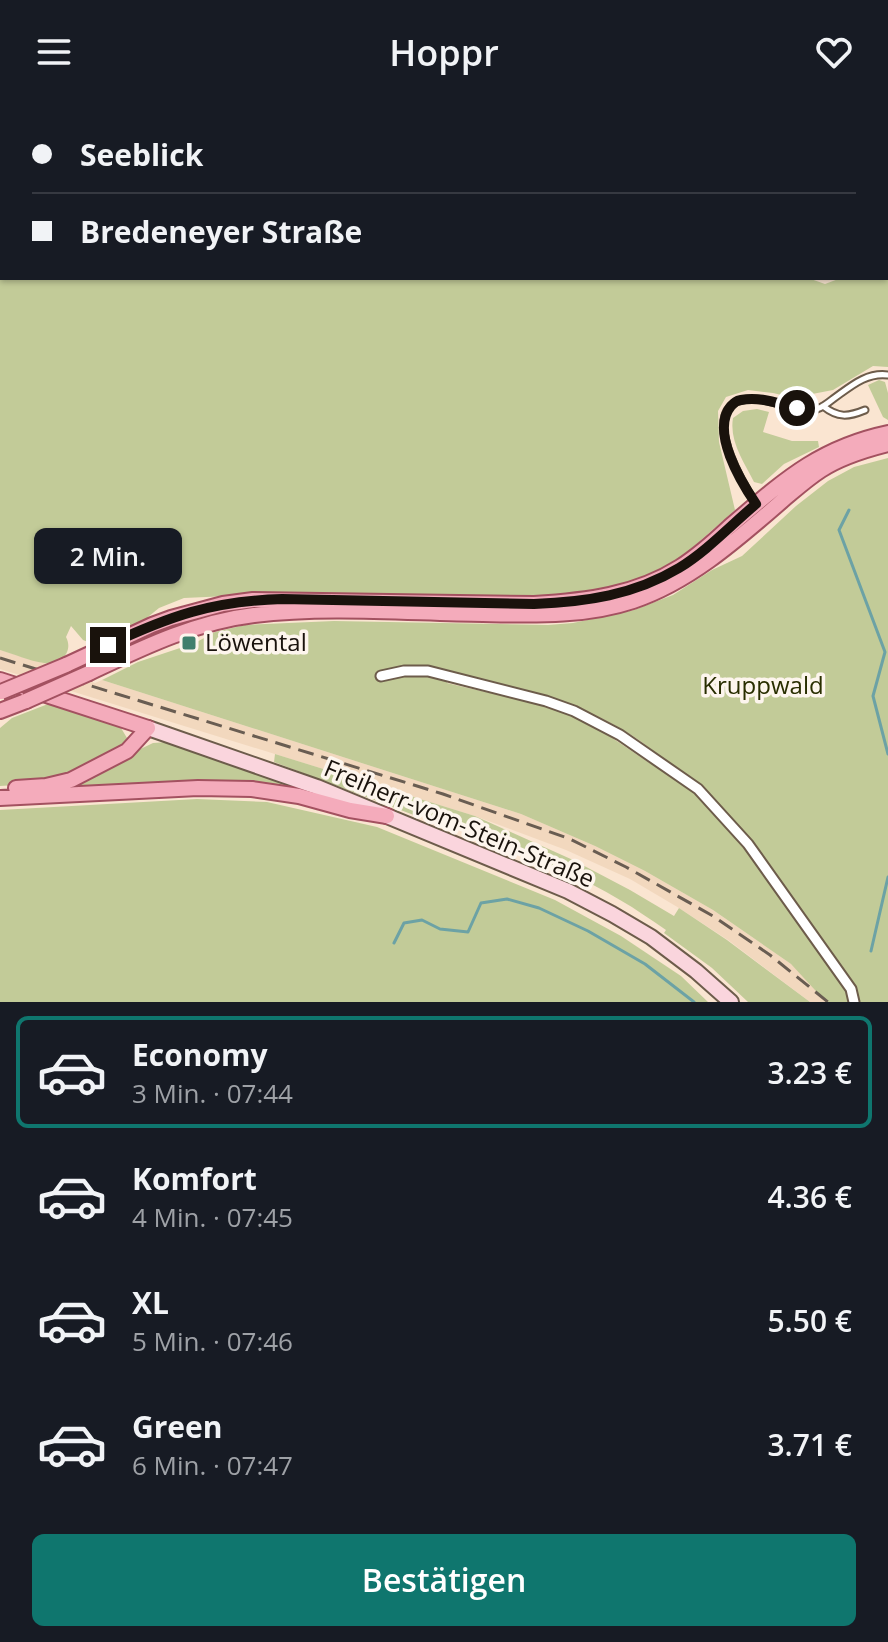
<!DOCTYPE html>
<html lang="de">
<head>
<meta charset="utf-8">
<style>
	:root { --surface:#171b24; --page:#20242c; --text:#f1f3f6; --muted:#9ea1a6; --line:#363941; --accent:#0f766e }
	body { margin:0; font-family:"Open Sans",sans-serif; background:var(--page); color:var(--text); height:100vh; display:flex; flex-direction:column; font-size:30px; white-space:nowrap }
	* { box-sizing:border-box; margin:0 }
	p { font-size:26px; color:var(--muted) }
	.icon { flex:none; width:44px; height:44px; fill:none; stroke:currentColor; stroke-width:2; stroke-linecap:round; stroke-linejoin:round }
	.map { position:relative; height:898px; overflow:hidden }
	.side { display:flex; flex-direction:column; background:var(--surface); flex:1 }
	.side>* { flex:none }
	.hud { position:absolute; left:0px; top:0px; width:888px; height:176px; box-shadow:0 2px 6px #0004; display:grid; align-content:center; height:176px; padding:0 32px; background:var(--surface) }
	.end { position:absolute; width:36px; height:36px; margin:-18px; border:10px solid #19120c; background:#fff; box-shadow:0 0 0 4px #fff }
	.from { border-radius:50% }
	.bubble { position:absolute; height:56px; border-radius:12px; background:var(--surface); box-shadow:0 2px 6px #0004; font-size:26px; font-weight:600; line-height:56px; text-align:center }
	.hud b { display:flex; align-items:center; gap:28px; height:76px; font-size:30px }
	.hud b+b { border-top:2px solid var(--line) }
	.hud i { width:20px; height:20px; background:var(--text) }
	ul { padding:14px 0 0; list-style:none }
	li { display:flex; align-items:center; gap:24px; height:112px; margin:0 16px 12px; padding:0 16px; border:4px solid transparent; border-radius:12px }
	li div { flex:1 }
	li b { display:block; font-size:30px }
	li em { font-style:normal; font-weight:600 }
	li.selected { border-color:var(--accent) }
	li>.icon { width:72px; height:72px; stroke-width:1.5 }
	.cta { display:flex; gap:16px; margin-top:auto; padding:16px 32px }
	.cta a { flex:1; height:92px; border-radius:12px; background:var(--accent); color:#fff; font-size:32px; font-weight:600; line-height:92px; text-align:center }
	header { display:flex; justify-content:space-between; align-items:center; height:104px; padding:0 32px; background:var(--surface); font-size:36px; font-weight:600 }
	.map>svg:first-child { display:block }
	.built { fill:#f2d8be }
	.green { fill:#c2cb98; fill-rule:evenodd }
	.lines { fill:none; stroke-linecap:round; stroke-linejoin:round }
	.stream { stroke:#6ca2a5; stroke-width:3 }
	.service-casing { stroke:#6d5c4b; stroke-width:9 }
	.minor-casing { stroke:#6d5c4b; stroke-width:13 }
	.secondary-casing { stroke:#6d5c4b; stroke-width:18 }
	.primary-casing { stroke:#a35160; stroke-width:18 }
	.service { stroke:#fff; stroke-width:5 }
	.minor { stroke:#fff; stroke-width:9 }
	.secondary { stroke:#fad5dd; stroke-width:14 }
	.primary { stroke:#f4abbb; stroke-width:14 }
	.rail { stroke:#695d52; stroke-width:3; stroke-dasharray:16 8; stroke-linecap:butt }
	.primary-bridge-casing { stroke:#a35160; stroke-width:18; stroke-linecap:butt }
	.primary-bridge { stroke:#f4abbb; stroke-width:14 }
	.route { stroke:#19120c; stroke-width:10 }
	.poi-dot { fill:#407f6d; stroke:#fdf5ed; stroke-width:3 }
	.labels { text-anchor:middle; stroke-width:7; stroke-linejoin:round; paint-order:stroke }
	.poi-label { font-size:24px; fill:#19120c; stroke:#fdf5ed; text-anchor:start }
	.park-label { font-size:24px; fill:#292e00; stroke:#fdf5ed }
	.street-label { font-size:24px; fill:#19120c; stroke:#fdf5ed }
</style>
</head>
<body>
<header><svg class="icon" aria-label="menu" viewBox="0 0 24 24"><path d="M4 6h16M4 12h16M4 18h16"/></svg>Hoppr<svg class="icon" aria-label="heart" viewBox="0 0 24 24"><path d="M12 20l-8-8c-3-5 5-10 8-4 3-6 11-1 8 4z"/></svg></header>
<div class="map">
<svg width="888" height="898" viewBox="0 0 888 898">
	<rect width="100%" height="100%" fill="#fae5d1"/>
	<path class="built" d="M 0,546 L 47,560 L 95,579 L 102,576 L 521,710 L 595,742 L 645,767 L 713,806 L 791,860 L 835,898 L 810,898 L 728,836 L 679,804 L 630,775 L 566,746 L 475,712 L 0,565 Z"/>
	<path class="green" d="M 0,0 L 388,0 L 391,2 L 2,2 L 2,174 L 808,174 L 825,180 L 841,174 L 886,174 L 886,170 L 888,171 L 888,263 L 873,262 L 833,286 L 807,291 L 790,293 L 773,289 L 748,286 L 726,293 L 718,307 L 719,338 L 735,406 L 675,459 L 643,476 L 601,490 L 536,495 L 271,490 L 184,494 L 159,504 L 143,517 L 118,531 L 93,540 L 83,536 L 71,522 L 66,533 C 74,548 60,562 44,559 C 29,557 14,550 0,546 Z
		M 879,276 L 885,278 L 888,289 L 888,316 L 883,313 L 868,281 Z
		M 757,305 L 769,308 L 763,328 L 792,337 L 818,337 L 819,343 L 784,360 L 762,380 L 754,378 C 744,358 729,337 733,314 L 743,307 Z
		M 888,354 L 888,898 L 826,898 L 791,860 L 713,806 L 645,767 L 595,742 L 521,710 L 102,576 L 138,558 L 195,539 L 215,528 L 245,521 L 334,517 L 548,521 L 573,519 L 634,506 L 673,491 L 712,466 L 742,452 L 796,402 L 828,377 L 854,363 ZM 449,568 C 465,570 482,575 498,579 C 555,593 612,612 657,650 L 651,660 C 625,643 598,622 569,611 C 530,596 487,589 447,579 Z
		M 48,600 L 83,609 L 121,624 L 127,634 L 125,641 L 60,672 L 16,681 L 0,682 L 0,624 L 12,614 Z
		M 168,638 L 322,692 L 51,688 L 153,639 Z
		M 275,650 L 475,712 L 573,756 L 630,786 L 674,812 L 679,804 L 727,836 L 810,898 L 748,898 L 712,864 L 664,829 L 666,826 C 651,816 636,805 620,796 C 559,759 488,736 422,710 L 419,713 L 274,658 Z
		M 197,695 L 267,698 L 377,723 L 555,796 L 621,832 L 681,872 L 708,898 L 0,898 L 0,706 Z"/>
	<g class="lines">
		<path class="stream" d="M 849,406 L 839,426 L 885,548 L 873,592 L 888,650
			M 394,839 L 404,819 L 422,816 L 440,825 L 468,828 L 481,799 L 507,795 L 539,804 L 588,827 L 645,860 L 694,898
			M 871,847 L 888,773"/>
		<g class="service-casing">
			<path id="service" d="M 823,302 C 838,314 848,313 865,306
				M 755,398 C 738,373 694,293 755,295 C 776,296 796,309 817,305 C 823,303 828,299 833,295 C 850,283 866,268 888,271"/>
		</g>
		<g class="minor-casing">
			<path id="minor" d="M 739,0 L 748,2
				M 886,34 L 888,34
				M 381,572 L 404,567 L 428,567 L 546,597 L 574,607 L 620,631 L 698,685 L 748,740 L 851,885 L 854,898"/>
		</g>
		<g class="secondary-casing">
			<path id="secondary" d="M 148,624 L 317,683 L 568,787 L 612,810 L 651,833 L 696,867 L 731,898"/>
		</g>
		<g class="primary-casing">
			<path id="primary" d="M 66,561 L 152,521 L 171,514 L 223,500 L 253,496 L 534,500 C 586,497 636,491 680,463 C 697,452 713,438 728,424 C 781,379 817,344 888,329
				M 89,569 C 142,544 195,518 254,511 C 329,502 407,509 483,510 C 534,511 585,513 633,497 C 690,478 738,435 783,396 C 795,386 807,375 821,366 C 841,353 864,346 888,340
				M 0,576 L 148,624 L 127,647 L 71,676 L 46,682 L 16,684
				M 0,607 L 26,597
				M 0,694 L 198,684 L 252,685 L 299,692 L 350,706 L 387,712"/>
		</g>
		<use href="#service" class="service"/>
		<use href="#minor" class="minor"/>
		<use href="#secondary" class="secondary"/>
		<use href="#primary" class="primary"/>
		<path class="rail" d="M 0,554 L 443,690 L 570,735 L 626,763 L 713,812 L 770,851 L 828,898"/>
		<g class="primary-bridge-casing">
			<path id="primary-bridge" d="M 1,588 L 66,561
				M 26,597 L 89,569"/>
		</g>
		<use href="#primary-bridge" class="primary-bridge"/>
	</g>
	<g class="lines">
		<path class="route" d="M 108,541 C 170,512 212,497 282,495 L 534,500 C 586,498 634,491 679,464 C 707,447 731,421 756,400 C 741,378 710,327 731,302 C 735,298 736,297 741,296 C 760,292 779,300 797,304"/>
	</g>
	<rect class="poi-dot" x="181" y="531" width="16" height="16" rx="4"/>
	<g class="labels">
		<g class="poi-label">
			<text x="205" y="547">Löwental</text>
		</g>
		<g class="park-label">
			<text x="763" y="590">Kruppwald</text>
		</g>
		<g class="street-label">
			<text transform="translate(459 720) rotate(23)" y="8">Freiherr-vom-Stein-Straße</text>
		</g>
	</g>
</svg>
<i class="end from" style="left:797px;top:304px"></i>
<i class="end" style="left:108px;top:541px"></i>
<div class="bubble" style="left:34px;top:424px;width:148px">2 Min.</div>
<div class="hud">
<b><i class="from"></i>Seeblick</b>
<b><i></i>Bredeneyer Straße</b>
</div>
</div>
<section class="side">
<ul>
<li class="selected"><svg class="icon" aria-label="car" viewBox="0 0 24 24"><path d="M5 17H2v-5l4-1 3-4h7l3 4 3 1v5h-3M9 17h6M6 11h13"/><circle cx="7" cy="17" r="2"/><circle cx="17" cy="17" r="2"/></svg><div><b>Economy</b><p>3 Min. · 07:44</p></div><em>3.23 €</em></li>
<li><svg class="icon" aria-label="car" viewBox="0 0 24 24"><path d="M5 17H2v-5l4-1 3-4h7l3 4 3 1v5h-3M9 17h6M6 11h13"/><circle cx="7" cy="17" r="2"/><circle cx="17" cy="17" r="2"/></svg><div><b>Komfort</b><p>4 Min. · 07:45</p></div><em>4.36 €</em></li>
<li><svg class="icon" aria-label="car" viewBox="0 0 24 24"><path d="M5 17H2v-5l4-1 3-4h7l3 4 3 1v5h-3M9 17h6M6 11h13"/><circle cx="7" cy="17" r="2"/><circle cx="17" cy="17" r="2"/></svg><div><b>XL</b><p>5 Min. · 07:46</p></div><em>5.50 €</em></li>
<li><svg class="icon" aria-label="car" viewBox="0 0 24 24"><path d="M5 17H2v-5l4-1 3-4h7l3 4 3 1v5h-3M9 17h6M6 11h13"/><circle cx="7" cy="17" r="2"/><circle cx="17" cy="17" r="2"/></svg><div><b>Green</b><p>6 Min. · 07:47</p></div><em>3.71 €</em></li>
</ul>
<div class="cta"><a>Bestätigen</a></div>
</section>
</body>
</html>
